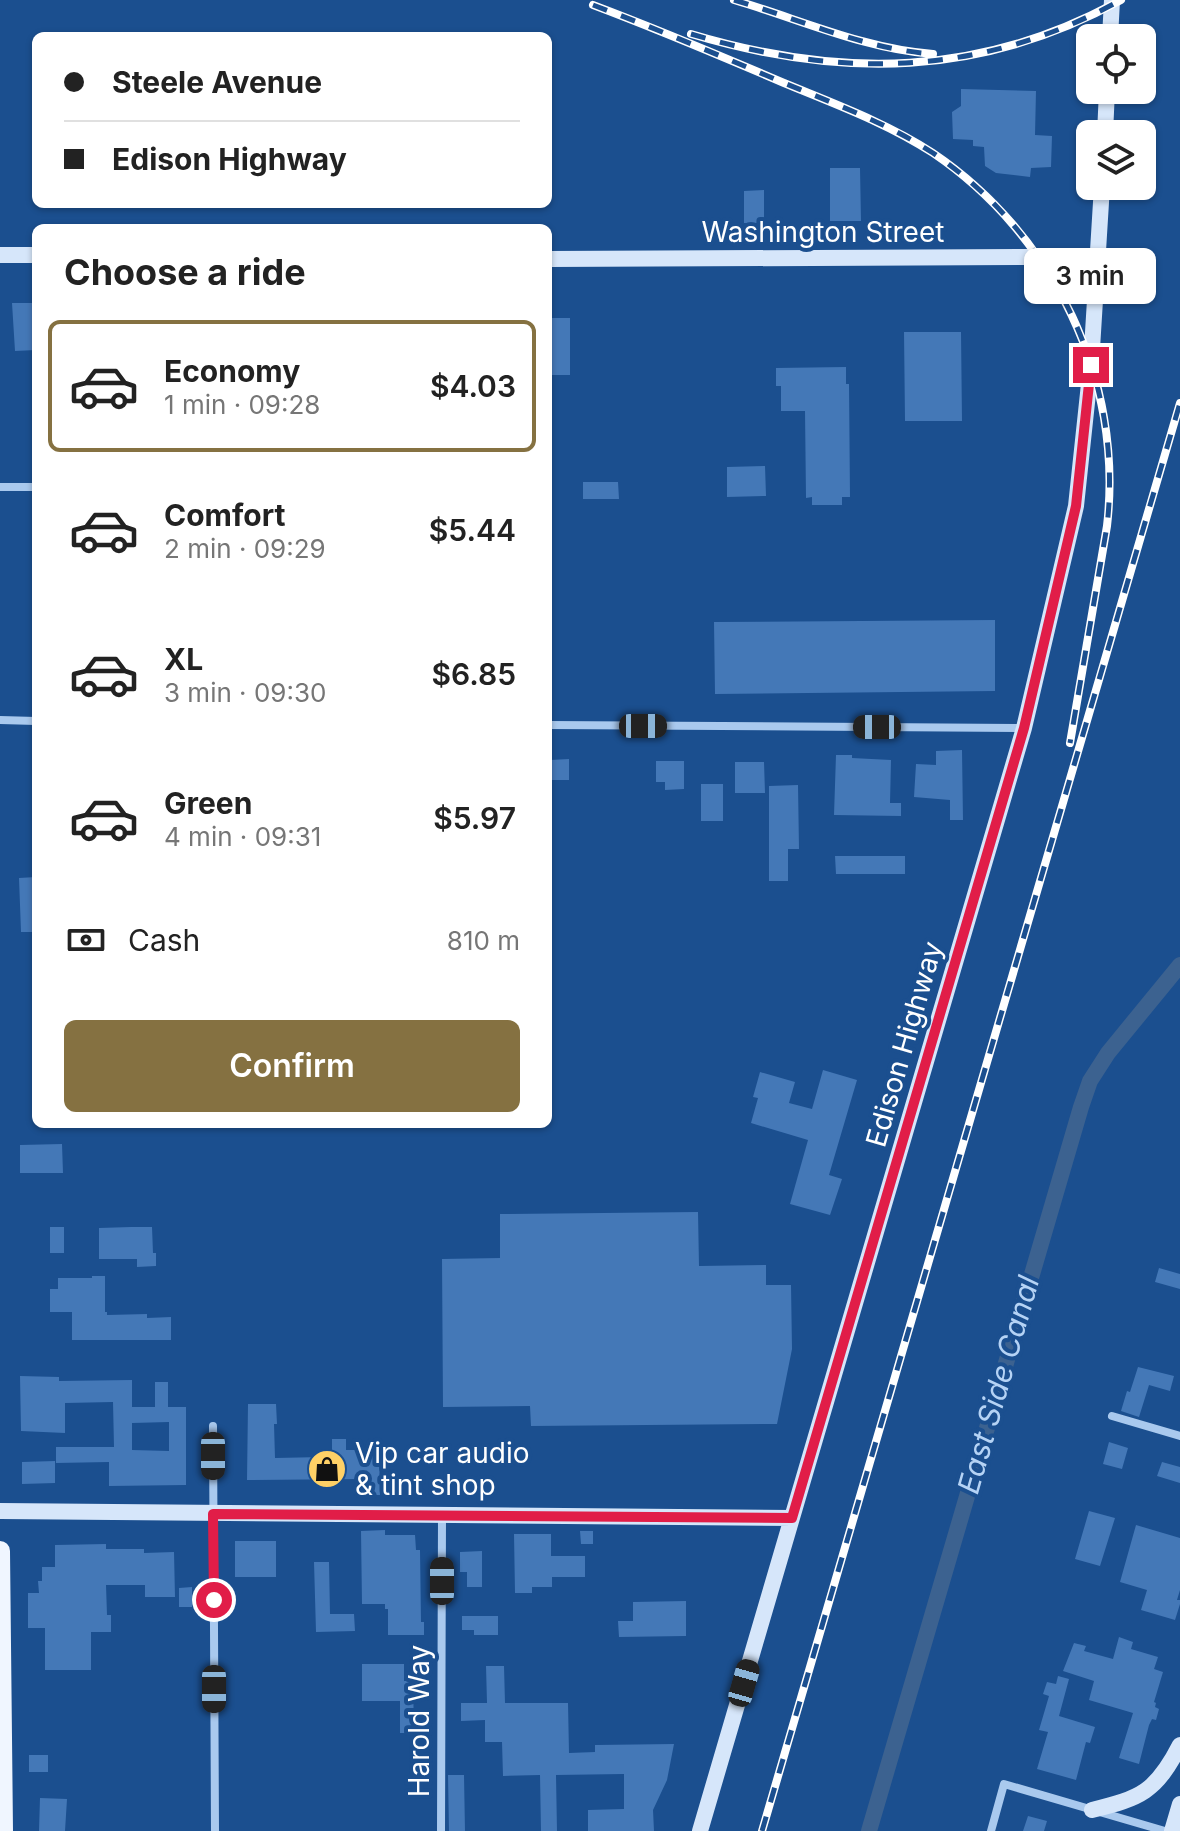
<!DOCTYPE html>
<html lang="en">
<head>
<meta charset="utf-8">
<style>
	:root { --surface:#fff; --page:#f6f6f6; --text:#222; --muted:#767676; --line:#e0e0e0; --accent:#857141 }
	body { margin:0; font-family:Inter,sans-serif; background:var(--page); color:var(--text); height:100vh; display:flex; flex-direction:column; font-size:30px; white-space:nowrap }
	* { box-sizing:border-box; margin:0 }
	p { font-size:26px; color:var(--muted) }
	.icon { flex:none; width:44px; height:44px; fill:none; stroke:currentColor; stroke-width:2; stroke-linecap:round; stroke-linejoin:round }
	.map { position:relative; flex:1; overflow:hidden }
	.sheet { position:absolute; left:32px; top:224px; width:520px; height:904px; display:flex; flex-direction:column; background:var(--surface); border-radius:12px; box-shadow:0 2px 6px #0004 }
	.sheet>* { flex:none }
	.hud { position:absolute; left:32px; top:32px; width:520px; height:176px; border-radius:12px; box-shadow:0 2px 6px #0004; display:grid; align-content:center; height:176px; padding:0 32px; background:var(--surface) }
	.controls { position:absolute; left:1076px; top:24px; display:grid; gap:16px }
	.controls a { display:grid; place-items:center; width:80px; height:80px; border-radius:12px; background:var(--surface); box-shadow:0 2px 6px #0004; font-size:40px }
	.end { position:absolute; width:36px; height:36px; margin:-18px; border:10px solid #e11d48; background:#fff; box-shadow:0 0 0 4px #fff }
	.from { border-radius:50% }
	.bubble { position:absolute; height:56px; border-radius:12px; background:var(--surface); box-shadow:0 2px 6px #0004; font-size:26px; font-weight:600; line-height:56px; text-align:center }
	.car { position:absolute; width:24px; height:48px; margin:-24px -12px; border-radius:10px; box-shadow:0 0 6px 2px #0007; background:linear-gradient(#222 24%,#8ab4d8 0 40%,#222 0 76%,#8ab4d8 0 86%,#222 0) }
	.hud b { display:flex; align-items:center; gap:28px; height:76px; font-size:30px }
	.hud b+b { border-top:2px solid var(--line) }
	.hud i { width:20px; height:20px; background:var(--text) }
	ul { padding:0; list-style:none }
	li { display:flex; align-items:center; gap:24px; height:132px; margin:0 16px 12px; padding:0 16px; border:4px solid transparent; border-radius:12px }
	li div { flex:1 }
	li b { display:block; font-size:30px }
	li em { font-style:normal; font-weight:600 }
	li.current { border-color:var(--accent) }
	li>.icon { width:72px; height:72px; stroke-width:1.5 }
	h2 { padding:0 32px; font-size:36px; line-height:96px }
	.pay { display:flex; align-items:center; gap:20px; height:88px; padding:0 32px; font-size:30px }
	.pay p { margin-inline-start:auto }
	.action { display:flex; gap:16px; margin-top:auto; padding:16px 32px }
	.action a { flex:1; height:92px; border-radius:12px; background:var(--accent); color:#fff; font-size:32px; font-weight:600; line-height:92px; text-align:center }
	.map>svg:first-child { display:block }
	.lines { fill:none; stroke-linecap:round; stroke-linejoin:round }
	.canal { stroke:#3c6290; stroke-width:16 }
	.building { fill:#4478b7; fill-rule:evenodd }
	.street { stroke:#a9c9ee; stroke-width:8 }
	.secondary { stroke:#d6e6fa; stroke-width:16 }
	.primary { stroke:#f0f6ff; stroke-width:20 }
	.rail-casing { stroke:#fff; stroke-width:8 }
	.rail { stroke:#1b4f8f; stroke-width:5; stroke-dasharray:15; stroke-linecap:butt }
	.route { stroke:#e11d48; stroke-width:10 }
	.labels { text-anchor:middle; stroke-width:8; stroke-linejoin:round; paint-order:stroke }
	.street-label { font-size:28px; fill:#fff; stroke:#1b4f8f }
	.poi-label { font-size:28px; fill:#fff; stroke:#1b4f8f; text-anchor:start }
	.water-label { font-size:30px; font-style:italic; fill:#b5d3f5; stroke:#1b4f8f }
</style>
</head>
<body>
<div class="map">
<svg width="1180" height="1831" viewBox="0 0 1180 1831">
	<rect width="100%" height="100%" fill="#1b4f8f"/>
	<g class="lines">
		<path class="canal" d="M 869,1831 L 1081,1107 L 1090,1081 L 1108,1053 L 1180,965"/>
	</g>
	<path class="building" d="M 961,89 L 1036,91 L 1035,135 L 1052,136 L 1051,167 L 1031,168 L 1030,177 L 996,173 L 985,166 L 984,147 L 973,146 L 973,140 L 953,139 L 952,112 L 961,106 Z
		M 830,168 L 860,168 L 861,221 L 830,221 Z
		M 764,190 L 764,223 L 744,223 L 744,191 Z
		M 12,303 L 36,303 L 36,350 L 15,351 Z
		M 551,318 L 570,318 L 570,375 L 552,375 Z
		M 904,332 L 961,332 L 962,421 L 905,421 Z
		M 846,367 L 846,384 L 849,384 L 850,497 L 842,497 L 842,505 L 812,505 L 812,497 L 806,498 L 805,411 L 781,411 L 781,386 L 776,386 L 776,368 Z
		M 765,466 L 766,496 L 727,497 L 727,467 Z
		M 583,482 L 618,482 L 619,499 L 583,499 Z
		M 995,620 L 995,691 L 715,694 L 714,622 Z
		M 962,750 L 963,820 L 950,820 L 950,800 L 914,797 L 916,764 L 936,765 L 936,751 Z
		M 836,755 L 852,755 L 852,758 L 891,760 L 890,803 L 901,803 L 901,816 L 834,815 Z
		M 569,759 L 569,780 L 550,780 L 550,760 Z
		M 656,761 L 684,761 L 684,789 L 665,790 L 665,782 L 656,782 Z
		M 735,762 L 764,762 L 765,793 L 735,793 Z
		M 701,784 L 723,784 L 723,821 L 701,821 Z
		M 798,785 L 799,849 L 788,849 L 788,881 L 769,881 L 769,786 Z
		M 835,856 L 905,856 L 905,874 L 836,874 Z
		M 36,877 L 36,932 L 21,932 L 19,878 Z
		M 823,1070 L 857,1080 L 829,1175 L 842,1179 L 830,1215 L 790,1204 L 808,1140 L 751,1123 L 758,1098 L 753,1097 L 760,1072 L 795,1082 L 789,1103 L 812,1109 Z
		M 62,1144 L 63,1173 L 20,1173 L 20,1145 Z
		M 698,1212 L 699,1266 L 766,1265 L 766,1285 L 791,1285 L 792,1349 L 777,1424 L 531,1426 L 530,1406 L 443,1407 L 442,1259 L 500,1258 L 500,1214 Z
		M 50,1227 L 64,1227 L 64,1253 L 50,1253 Z
		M 131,1227 L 152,1227 L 153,1253 L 156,1253 L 156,1266 L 137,1267 L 137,1259 L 99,1259 L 99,1228 Z
		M 1159,1268 L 1180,1274 L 1180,1289 L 1155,1282 Z
		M 92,1276 L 105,1276 L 105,1312 L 107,1312 L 107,1315 L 147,1314 L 147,1318 L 171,1317 L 171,1340 L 72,1340 L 72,1312 L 50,1312 L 50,1289 L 58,1289 L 58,1278 L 92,1278 Z
		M 1138,1367 L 1174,1376 L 1170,1391 L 1149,1385 L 1139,1417 L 1121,1411 L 1127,1391 L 1130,1392 Z
		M 20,1376 L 59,1377 L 59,1381 L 132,1380 L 132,1407 L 155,1407 L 155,1382 L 168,1382 L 168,1407 L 186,1407 L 186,1485 L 109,1486 L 109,1462 L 56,1463 L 56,1447 L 114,1447 L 113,1402 L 65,1403 L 65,1433 L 21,1431 ZM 169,1422 L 169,1451 L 132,1450 L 132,1423 Z
		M 248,1404 L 276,1404 L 277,1424 L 274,1424 L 275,1458 L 323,1457 L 323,1450 L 332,1450 L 332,1439 L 346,1439 L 346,1450 L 379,1450 L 380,1495 L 363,1495 L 363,1479 L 247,1480 Z
		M 1109,1442 L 1128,1448 L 1122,1469 L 1103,1464 Z
		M 55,1461 L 55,1483 L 22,1484 L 22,1462 Z
		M 1162,1462 L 1180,1467 L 1180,1483 L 1157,1476 Z
		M 1089,1511 L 1115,1518 L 1100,1566 L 1075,1559 Z
		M 1136,1525 L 1180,1538 L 1180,1590 L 1177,1600 L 1180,1600 L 1180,1604 L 1175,1620 L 1141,1610 L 1147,1590 L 1120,1582 Z
		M 385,1530 L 385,1535 L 415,1535 L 416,1550 L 420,1550 L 421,1622 L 424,1622 L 424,1635 L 388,1635 L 388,1609 L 385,1609 L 385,1604 L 362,1604 L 361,1531 Z
		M 580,1531 L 593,1531 L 593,1544 L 581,1544 Z
		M 514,1534 L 551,1534 L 551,1556 L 585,1556 L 585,1577 L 552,1577 L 552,1587 L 532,1587 L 532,1593 L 515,1593 Z
		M 235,1541 L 276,1541 L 276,1577 L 235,1577 Z
		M 106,1544 L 106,1549 L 144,1549 L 144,1553 L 174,1552 L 175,1597 L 145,1597 L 145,1585 L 106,1585 L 107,1615 L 111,1615 L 111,1632 L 91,1632 L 91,1670 L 45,1670 L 45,1628 L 28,1628 L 28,1593 L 39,1593 L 38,1581 L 42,1581 L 42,1567 L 55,1567 L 55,1545 Z
		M 482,1551 L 482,1587 L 467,1587 L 467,1572 L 460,1572 L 460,1552 Z
		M 314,1562 L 329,1562 L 330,1614 L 354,1614 L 355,1631 L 316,1632 Z
		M 192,1587 L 192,1607 L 179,1607 L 179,1588 Z
		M 686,1601 L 686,1636 L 619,1637 L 618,1621 L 633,1621 L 633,1602 Z
		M 462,1616 L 498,1616 L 498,1635 L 474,1635 L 474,1630 L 462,1630 Z
		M 1119,1637 L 1133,1642 L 1131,1649 L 1158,1657 L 1154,1669 L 1163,1672 L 1154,1702 L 1156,1703 L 1155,1707 L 1159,1709 L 1156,1720 L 1152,1719 L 1149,1725 L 1139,1764 L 1119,1758 L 1133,1713 L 1089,1700 L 1094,1681 L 1063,1671 L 1074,1643 L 1086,1646 L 1084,1651 L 1113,1659 Z
		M 362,1664 L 404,1664 L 404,1681 L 413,1681 L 414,1733 L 400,1733 L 400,1701 L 362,1701 Z
		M 486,1666 L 504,1666 L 505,1703 L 568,1703 L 569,1753 L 595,1752 L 595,1745 L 674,1744 L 667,1780 L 653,1810 L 654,1831 L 588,1831 L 588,1810 L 624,1809 L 624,1774 L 556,1775 L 557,1831 L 541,1831 L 540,1775 L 503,1776 L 502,1742 L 485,1742 L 485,1720 L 461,1721 L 461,1703 L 487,1703 Z
		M 1058,1676 L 1069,1679 L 1059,1716 L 1095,1727 L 1090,1743 L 1086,1742 L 1076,1780 L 1037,1769 L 1048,1732 L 1039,1730 L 1049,1696 L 1043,1694 L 1047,1682 L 1056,1684 Z
		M 29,1755 L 48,1755 L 48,1772 L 29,1772 Z
		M 448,1775 L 464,1775 L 465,1831 L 449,1831 Z
		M 40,1798 L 67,1799 L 65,1831 L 39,1831 Z
		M 1028,1816 L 1047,1821 L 1044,1831 L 1023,1831 Z"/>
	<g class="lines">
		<path class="street" d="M 0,487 L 36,487
			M 0,720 L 36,721
			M 548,725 L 1023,728
			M 1112,1416 L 1180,1436
			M 213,1426 L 215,1831
			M 441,1831 L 442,1516
			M 991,1831 L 1004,1784 L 1165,1831"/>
		<path class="secondary" d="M 1110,38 L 1112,0
			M 1105,134 L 1107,90
			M 0,255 L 36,255
			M 548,259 L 1038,257 L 1098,259
			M 0,1511 L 792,1518
			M 1092,1810 C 1141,1798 1156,1792 1180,1745
			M 700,1831 L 1024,728 L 1076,506 L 1091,365 L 1102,186
			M 1172,1831 L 1180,1804"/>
		<path class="primary" d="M 0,1551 L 3,1831"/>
		<g class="rail-casing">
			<path id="rail" d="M 734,0 C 799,19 864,49 933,54
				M 593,5 C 657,29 721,56 784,83 C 835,104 887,123 933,153 C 1054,235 1124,380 1107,526 L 1070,743
				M 691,34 C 842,79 981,77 1121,0
				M 762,1831 L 1180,403"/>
		</g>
		<use href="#rail" class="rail"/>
	</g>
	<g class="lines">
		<path class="route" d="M 214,1600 L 213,1514 L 792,1518 L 1024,728 L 1076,506 L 1091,365"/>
	</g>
	<defs>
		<g id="shop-disc" transform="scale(2)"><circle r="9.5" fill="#ffd166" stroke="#1b4f8f"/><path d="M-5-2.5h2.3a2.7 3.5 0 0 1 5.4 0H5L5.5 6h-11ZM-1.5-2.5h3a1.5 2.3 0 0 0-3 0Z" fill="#111"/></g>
	</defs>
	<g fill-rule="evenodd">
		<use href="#shop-disc" x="327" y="1469"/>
	</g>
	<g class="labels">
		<g class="street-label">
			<text x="823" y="242">Washington Street</text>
			<text transform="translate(904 1044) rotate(-74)" y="10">Edison Highway</text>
			<text transform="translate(419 1721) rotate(-90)" y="10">Harold Way</text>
		</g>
		<g class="poi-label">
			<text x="355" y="1463">Vip car audio<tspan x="355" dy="32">&amp; tint shop</tspan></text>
		</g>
		<g class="water-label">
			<text transform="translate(999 1385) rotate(-74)" y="10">East Side Canal</text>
		</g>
	</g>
</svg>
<div class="controls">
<a><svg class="icon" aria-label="locate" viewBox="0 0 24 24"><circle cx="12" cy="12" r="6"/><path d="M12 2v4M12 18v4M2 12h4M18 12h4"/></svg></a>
<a><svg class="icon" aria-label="layers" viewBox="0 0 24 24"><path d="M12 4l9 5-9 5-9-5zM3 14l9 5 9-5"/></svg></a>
</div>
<i class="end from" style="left:214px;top:1600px"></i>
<i class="end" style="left:1091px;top:365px"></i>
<div class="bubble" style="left:1024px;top:248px;width:132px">3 min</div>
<i class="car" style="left:643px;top:726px;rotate:90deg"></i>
<i class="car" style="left:877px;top:727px;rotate:270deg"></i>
<i class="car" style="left:213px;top:1456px;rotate:180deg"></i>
<i class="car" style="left:442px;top:1581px;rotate:0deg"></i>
<i class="car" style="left:744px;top:1683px;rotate:16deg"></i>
<i class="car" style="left:214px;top:1689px;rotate:180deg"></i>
<div class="hud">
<b><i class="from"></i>Steele Avenue</b>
<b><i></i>Edison Highway</b>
</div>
<section class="sheet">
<h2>Choose a ride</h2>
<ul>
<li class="current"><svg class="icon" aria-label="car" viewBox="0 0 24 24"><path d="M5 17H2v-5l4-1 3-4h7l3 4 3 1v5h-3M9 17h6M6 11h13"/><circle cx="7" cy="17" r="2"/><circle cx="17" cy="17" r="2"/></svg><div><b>Economy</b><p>1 min · 09:28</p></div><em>$4.03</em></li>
<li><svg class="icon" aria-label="car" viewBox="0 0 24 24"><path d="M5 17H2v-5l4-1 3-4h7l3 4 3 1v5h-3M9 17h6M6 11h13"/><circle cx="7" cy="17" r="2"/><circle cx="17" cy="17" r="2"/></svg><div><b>Comfort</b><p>2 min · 09:29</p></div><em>$5.44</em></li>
<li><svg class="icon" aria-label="car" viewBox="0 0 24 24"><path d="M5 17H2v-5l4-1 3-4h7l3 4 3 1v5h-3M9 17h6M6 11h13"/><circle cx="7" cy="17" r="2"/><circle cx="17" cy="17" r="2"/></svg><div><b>XL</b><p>3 min · 09:30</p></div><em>$6.85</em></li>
<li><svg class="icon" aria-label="car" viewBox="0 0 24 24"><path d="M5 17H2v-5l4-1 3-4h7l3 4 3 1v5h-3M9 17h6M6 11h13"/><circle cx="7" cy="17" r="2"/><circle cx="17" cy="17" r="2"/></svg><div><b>Green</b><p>4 min · 09:31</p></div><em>$5.97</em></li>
</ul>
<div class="pay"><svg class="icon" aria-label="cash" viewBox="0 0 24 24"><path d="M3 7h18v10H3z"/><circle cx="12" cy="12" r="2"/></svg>Cash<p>810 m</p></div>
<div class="action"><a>Confirm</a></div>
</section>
</div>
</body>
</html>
